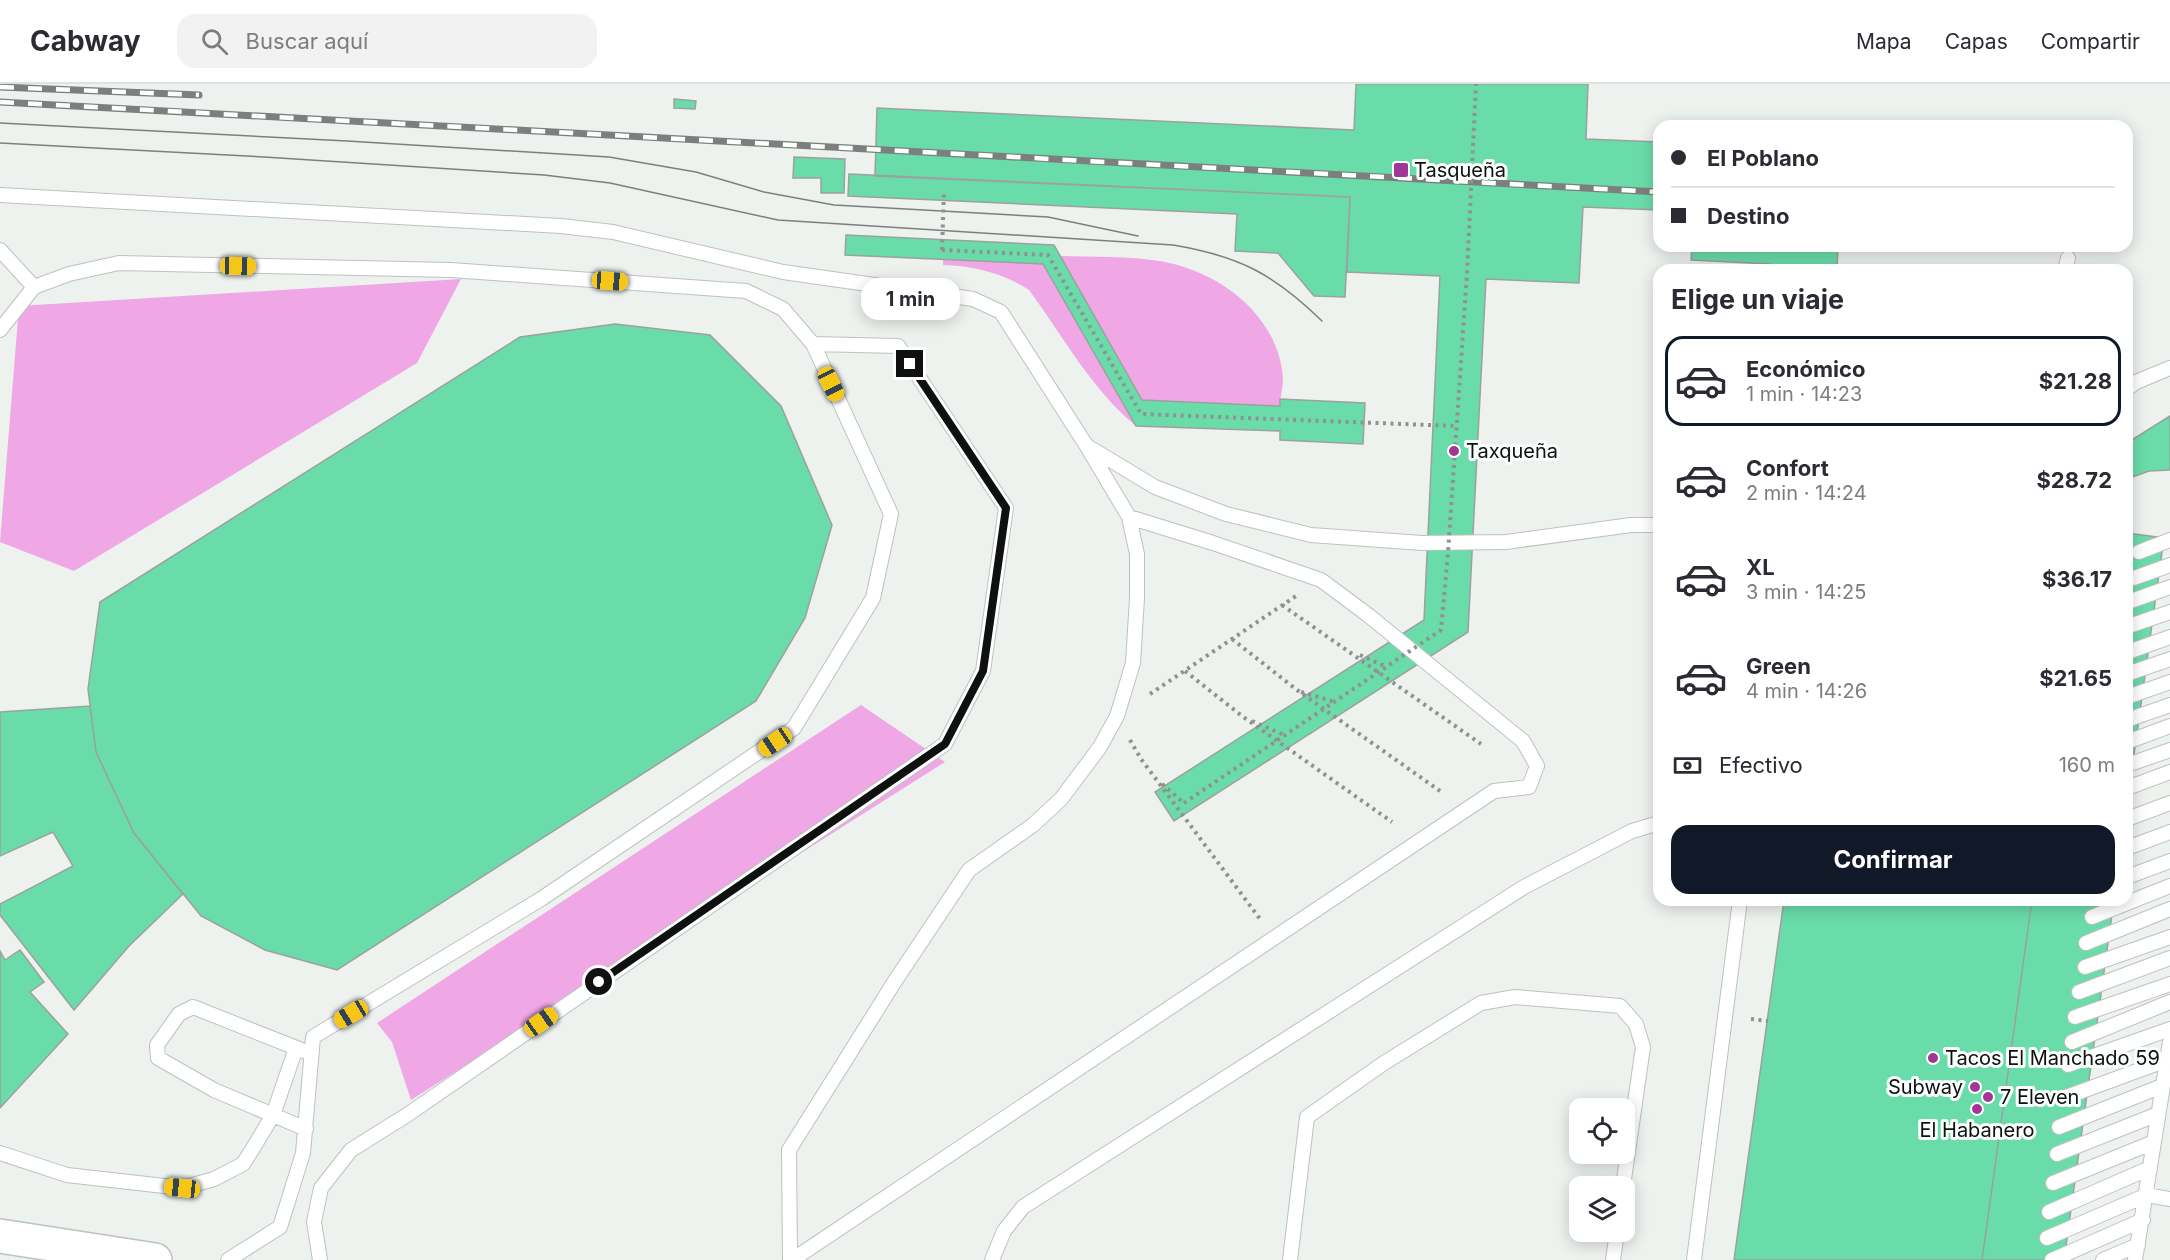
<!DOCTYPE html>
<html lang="es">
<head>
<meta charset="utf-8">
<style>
	:root { --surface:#fff; --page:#f2f2f3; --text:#2b2b33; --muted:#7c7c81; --line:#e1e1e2; --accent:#111827 }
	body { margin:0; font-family:Inter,sans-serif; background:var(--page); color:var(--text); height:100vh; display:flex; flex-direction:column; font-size:22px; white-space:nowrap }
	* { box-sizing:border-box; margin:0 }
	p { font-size:20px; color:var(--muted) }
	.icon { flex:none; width:33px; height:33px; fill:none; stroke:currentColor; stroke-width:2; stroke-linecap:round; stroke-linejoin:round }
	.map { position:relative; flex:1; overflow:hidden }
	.sheet { position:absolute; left:1653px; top:180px; width:480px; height:642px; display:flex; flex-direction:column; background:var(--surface); border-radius:18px; box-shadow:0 3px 15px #0003 }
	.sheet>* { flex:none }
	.guide { position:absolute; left:1653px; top:36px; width:480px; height:132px; border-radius:18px; box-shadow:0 3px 15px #0003; display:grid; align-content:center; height:132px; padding:0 18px; background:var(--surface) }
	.tools { position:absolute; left:1569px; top:1014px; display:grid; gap:12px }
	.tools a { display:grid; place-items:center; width:66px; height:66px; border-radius:12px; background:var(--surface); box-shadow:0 3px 15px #0003; font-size:30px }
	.end { position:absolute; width:27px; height:27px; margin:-14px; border:8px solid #0f1010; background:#fff; box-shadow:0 0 0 3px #fff }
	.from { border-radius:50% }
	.bubble { position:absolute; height:42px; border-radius:18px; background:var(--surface); box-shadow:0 3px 15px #0003; font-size:20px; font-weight:700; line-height:42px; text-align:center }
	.car { position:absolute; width:18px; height:36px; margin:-18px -9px; border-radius:8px; box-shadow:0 0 4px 2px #0007; background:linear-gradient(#f5c518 24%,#345 0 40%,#f5c518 0 76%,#345 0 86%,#f5c518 0) }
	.guide b { display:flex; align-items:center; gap:21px; height:57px; font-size:22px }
	.guide b+b { border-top:2px solid var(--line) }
	.guide i { width:15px; height:15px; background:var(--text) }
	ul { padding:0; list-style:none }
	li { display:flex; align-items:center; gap:18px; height:90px; margin:0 12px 9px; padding:0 6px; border:3px solid transparent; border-radius:18px }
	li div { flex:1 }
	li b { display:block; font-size:22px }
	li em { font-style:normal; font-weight:700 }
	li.active { border-color:var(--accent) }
	li>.icon { width:54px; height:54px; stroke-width:1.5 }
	h2 { padding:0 18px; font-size:27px; line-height:72px }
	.pay { display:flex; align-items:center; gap:15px; height:66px; padding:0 18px; font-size:22px }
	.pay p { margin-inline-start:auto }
	.button { display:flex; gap:12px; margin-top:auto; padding:12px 18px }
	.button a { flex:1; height:69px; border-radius:18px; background:var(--accent); color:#fff; font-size:24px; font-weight:700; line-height:69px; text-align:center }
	header { display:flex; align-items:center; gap:36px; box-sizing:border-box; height:84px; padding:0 30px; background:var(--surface); border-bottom:2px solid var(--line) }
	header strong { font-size:28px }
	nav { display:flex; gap:33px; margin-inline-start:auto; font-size:21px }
	.search { width:420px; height:54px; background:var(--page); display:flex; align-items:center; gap:15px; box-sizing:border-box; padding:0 21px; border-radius:18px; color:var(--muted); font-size:22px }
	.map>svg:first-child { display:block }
	.green { fill:#f0a7e5 }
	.building { fill:#6adca9; stroke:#9ca19f; stroke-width:1.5 }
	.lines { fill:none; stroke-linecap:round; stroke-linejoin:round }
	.service-casing { stroke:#bdc2bf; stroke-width:16 }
	.secondary-casing { stroke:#bdc2bf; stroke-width:36 }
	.path { stroke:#8f9290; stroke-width:4; stroke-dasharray:3 4.5; stroke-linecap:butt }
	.service { stroke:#fff; stroke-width:14 }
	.secondary { stroke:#fff; stroke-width:33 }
	.tram { stroke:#7c7f7e; stroke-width:1.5 }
	.rail-casing { stroke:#7c7f7e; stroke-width:7 }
	.rail { stroke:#fbfffd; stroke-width:4.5; stroke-dasharray:14; stroke-linecap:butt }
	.path-bridge { stroke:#8f9290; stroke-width:4; stroke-dasharray:3 4.5; stroke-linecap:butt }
	.route { stroke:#0f1010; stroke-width:8 }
	.poi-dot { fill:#a23697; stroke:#fbfffd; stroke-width:2 }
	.labels { text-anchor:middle; stroke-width:6; stroke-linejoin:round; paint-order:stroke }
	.poi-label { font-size:20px; fill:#0f1010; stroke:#fbfffd; text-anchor:start }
</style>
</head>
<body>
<header>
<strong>Cabway</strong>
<div class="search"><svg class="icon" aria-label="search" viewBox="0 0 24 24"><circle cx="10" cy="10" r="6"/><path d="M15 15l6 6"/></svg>Buscar aquí</div>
<nav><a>Mapa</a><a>Capas</a><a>Compartir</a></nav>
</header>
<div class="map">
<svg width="2170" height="1176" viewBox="0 0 2170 1176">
	<rect width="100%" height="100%" fill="#edf2ef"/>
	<path class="green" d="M 1060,172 C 1093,173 1128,172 1160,177 C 1219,187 1279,231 1283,295 C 1283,305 1280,312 1280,322 L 1142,316 Z
		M 943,175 L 1043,180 L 1136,342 C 1091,305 1063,252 1029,206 C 1003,189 974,182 943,181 Z
		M 461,195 L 417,279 L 74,487 L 0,458 L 19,222 Z
		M 861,621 L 945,678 L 411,1016 L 392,958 L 377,939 Z"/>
	<path class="building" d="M 1356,0 L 1588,0 L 1586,55 L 1659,58 L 1659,126 L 1583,123 L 1579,199 L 1486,195 L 1468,548 L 1174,737 L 1155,708 L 1424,536 L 1440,192 L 1347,188 L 1350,113 L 875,92 L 877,24 L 1354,46 Z
		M 674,15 L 696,17 L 695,25 L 674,24 Z
		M 794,73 L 845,75 L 844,109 L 821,109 L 821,94 L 793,94 Z
		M 849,90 L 1350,113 L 1345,213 L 1314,212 L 1278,169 L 1235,167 L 1237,130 L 848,112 Z
		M 846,151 L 1054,161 L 1142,316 L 1280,322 L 1280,315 L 1365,319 L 1363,360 L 1280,356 L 1280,347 L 1136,342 L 1043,180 L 845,171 Z
		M 1692,162 L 1838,162 L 1837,186 L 1770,186 L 1770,180 L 1691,176 Z
		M 615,240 L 710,251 L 781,322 L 832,441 L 805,534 L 756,617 L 337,886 L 265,866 L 201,832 L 134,749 L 96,668 L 88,605 L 100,518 L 520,253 Z
		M 2170,332 L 2170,386 L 2149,387 L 2127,395 L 2127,359 Z
		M 2127,449 L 2164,454 L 2127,721 Z
		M 90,622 L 96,668 L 134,749 L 183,810 L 129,862 L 74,926 L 0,831 L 0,820 L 73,782 L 53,748 L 0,772 L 0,628 Z
		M 1784,816 L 2032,816 L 1982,1176 L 1734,1176 Z
		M 2032,816 L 2114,816 L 2064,1176 L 1982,1176 Z
		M 20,866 L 44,898 L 30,908 L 68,950 L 0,1024 L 0,867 L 5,876 Z"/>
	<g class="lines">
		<g class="service-casing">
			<path id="service" d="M 0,111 L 561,142 L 613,148 L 783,188 L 973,215 L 1001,228 L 1086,361 L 1129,433 L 1137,470 L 1137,514 L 1133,579 L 1117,632 L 1100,663 L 1061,715 L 1033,741 L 969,786 L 895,897 L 789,1066 L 790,1176
				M 0,166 L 34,203
				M 2065,186 L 2068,174
				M 0,246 L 34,203 L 69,190 L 119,179 L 451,186 L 746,207 L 783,225 L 813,260 L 891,430 L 873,514 L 794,644 L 541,815 L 313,953 L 303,1069 L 280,1143 L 228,1176
				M 2127,305 L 2136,298 L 2170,284
				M 1087,362 L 1155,403 L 1226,430 L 1311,451 L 1422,459 L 1506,458 L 1631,441 L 1659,441
				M 2139,468 L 2170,456
				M 2134,494 L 2170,481
				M 2131,517 L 2170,503
				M 2129,542 L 2170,528
				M 2128,568 L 2170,553
				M 2127,590 L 2170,575
				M 2127,613 L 2170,598
				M 2127,636 L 2170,621
				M 2127,658 L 2170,642
				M 2127,681 L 2170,666
				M 2127,704 L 2170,688
				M 2127,735 L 2170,719
				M 2127,764 L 2170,748
				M 2127,793 L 2170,777
				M 2092,833 L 2170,802
				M 2086,859 L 2170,825
				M 2085,883 L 2170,853
				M 2079,908 L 2170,874
				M 2075,933 L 2170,900
				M 2072,958 L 2170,918
				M 304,967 L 193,923 L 179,930 L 157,961 L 158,974 L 214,1006 L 306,1045
				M 2068,981 L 2170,945
				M 2066,1013 L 2167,976
				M 2059,1043 L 2162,1002
				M 0,1069 L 67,1091 L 182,1104 L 214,1095 L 243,1080 L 252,1066 L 273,1031 L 296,964
				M 2057,1070 L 2158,1030
				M 2053,1099 L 2154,1058
				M 2049,1128 L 2150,1084
				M 2047,1154 L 2147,1111 L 2170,1115
				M 320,1176 L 314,1138 L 321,1104 L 351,1066 L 407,1031 L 945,660 L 983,587 L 1006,424 L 898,262 L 813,260
				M 792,1176 L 1494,707 L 1529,703 L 1537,682 L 1523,657 L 1368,531 L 1321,496 L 1213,459 L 1129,433
				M 992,1176 L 1004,1147 L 1023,1123 L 1524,803 L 1632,747 L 1659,739
				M 1290,1176 L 1307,1033 L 1384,979 L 1481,919 L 1515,913 L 1620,922 L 1636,940 L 1643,963 L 1623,1102
				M 1613,1176 L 1617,1148
				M 1694,1176 L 1740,816
				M 2052,1176 L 2143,1136
				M 2103,1176 L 2138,1161
				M 2135,1176 L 2170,958"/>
		</g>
		<g class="secondary-casing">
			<path id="secondary" d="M 0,1152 L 155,1176"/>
		</g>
		<path class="path" d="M 942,166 L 1048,171 L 1141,330 L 1455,342
			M 1282,521 L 1481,660
			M 1232,555 L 1297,606 L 1440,707
			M 1360,571 L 1387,583
			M 1185,587 L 1242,632 L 1392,738
			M 1301,608 L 1335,618
			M 1150,610 L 1296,512
			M 1252,637 L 1284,651
			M 1130,656 L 1141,675 L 1260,835
			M 1162,700 L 1184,719
			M 1751,935 L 1768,937"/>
		<use href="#service" class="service"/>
		<use href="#secondary" class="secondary"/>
		<path class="tram" d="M 0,39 L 347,57 L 609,73 L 696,88 L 764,108 L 834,121 L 1048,133 L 1138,152
			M 0,59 L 264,73 L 544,91 L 610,99 L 778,136 L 1173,161 C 1239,172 1274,190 1322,237"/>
		<g class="rail-casing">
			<path id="rail" d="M 0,3 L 199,11
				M 0,18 L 1659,108"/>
		</g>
		<use href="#rail" class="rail"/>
		<path class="path-bridge" d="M 942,166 L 944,106
			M 1184,719 L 1441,546 L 1448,469 L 1467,189 L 1476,0"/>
	</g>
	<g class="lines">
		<path class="route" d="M 599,898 L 945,660 L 983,587 L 1006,424 L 910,280"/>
	</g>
	<g class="poi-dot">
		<rect x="1393" y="78" width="16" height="16" rx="3"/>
		<circle cx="1454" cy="367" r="6"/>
		<circle cx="1933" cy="974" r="6"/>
		<circle cx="1975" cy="1003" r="6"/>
		<circle cx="1988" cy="1013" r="6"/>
		<circle cx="1977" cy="1025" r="6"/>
	</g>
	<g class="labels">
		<g class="poi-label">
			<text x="1414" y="93">Tasqueña</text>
			<text x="1466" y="374">Taxqueña</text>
			<text x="1945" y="981">Tacos El Manchado 59</text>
			<text x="1963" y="1010" text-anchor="end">Subway</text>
			<text x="2000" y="1020">7 Eleven</text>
			<text x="1977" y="1053" text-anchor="middle">El Habanero</text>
		</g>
	</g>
</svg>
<div class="tools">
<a><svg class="icon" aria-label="locate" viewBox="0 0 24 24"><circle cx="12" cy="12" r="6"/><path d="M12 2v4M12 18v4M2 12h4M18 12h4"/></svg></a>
<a><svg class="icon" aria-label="layers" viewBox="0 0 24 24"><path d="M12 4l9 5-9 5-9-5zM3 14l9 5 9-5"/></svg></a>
</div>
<i class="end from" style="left:599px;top:898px"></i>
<i class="end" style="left:910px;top:280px"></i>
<div class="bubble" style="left:861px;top:194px;width:99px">1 min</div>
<i class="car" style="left:238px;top:182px;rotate:91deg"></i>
<i class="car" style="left:610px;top:197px;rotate:94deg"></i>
<i class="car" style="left:831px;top:300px;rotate:154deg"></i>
<i class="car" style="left:775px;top:658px;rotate:236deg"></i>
<i class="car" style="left:351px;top:930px;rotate:239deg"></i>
<i class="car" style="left:541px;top:938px;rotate:55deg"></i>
<i class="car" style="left:182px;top:1104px;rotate:276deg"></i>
<div class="guide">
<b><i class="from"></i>El Poblano</b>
<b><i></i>Destino</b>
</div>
<section class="sheet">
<h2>Elige un viaje</h2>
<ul>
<li class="active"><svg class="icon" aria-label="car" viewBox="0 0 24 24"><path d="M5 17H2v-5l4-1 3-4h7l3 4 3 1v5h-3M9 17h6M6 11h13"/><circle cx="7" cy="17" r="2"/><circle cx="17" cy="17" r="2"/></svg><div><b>Económico</b><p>1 min · 14:23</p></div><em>$21.28</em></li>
<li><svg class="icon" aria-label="car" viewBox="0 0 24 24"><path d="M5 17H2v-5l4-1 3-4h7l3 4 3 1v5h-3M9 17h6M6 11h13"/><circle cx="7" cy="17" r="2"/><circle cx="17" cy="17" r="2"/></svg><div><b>Confort</b><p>2 min · 14:24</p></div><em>$28.72</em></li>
<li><svg class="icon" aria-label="car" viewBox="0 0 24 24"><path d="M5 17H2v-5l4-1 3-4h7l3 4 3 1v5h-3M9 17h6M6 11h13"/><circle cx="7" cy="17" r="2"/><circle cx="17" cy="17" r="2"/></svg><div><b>XL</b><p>3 min · 14:25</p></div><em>$36.17</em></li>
<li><svg class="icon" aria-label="car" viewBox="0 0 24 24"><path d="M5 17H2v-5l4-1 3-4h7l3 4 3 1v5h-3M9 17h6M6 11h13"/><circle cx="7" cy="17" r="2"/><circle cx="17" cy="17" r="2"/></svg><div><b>Green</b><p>4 min · 14:26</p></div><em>$21.65</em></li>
</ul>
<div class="pay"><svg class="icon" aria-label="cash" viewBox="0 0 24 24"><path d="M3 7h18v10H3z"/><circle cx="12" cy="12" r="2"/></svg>Efectivo<p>160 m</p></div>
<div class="button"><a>Confirmar</a></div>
</section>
</div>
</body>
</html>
